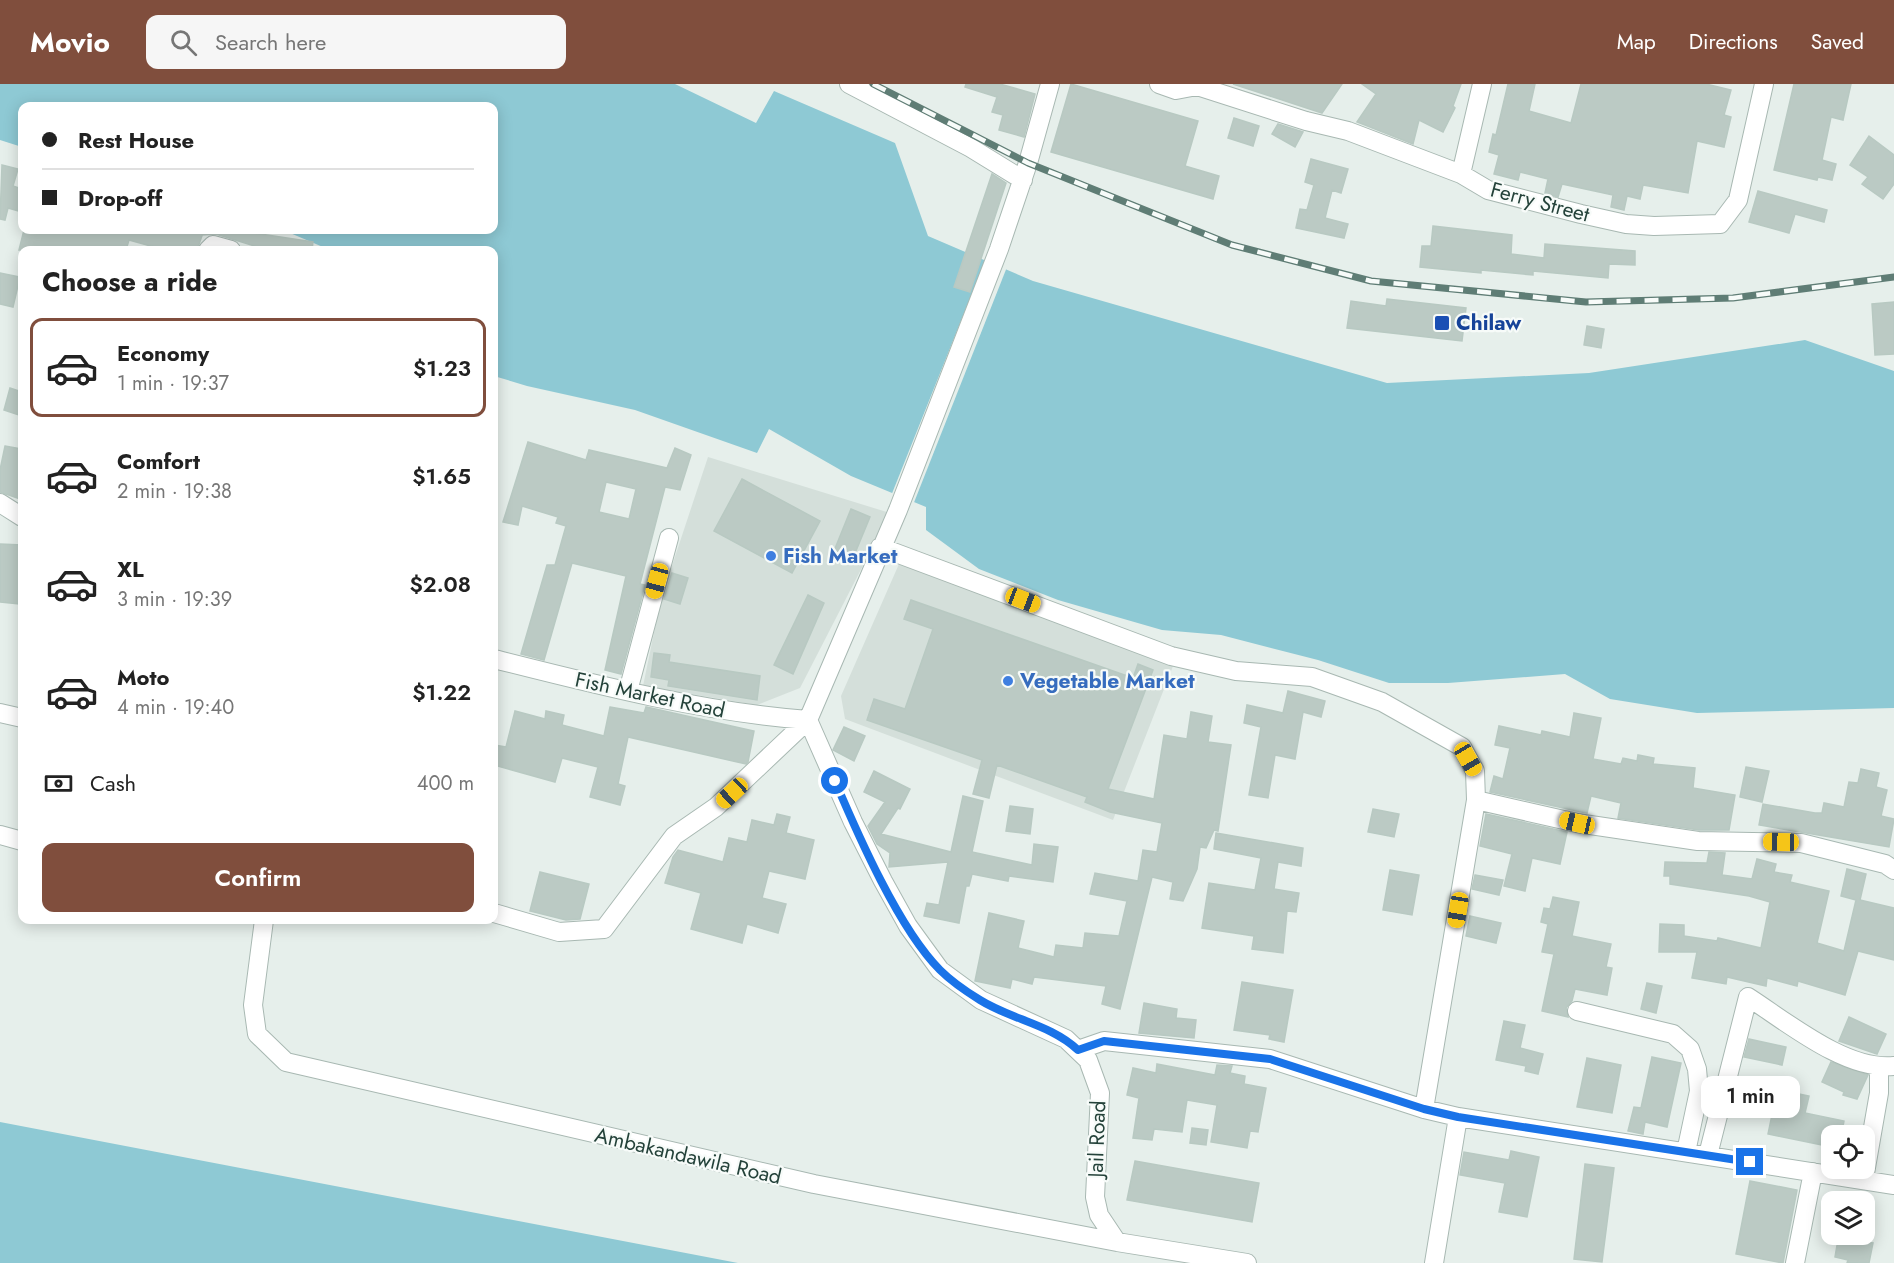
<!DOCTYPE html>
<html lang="en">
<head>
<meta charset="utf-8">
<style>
	:root { --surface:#fff; --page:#f6f6f6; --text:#222; --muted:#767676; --line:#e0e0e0; --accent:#804e3d }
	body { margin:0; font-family:Jost,sans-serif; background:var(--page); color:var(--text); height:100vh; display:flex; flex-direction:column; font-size:22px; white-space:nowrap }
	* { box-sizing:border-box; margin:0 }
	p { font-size:20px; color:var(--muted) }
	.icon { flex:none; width:33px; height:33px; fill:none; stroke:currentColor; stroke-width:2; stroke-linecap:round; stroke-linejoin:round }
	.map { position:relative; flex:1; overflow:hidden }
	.details { position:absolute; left:18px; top:162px; width:480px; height:678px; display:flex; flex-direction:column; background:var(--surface); border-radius:12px; box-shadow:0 3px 15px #0003 }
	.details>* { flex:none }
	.guide { position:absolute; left:18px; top:18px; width:480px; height:132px; border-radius:12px; box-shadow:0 3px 15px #0003; display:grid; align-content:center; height:132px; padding:0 24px; background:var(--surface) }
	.tools { position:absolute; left:1821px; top:1041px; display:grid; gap:12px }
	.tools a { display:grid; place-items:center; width:54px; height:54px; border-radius:12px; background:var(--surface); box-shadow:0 3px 15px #0003; font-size:30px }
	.end { position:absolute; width:27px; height:27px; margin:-14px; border:8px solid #1a73e8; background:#fff; box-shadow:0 0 0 3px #fff }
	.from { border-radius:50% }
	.bubble { position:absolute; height:42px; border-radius:12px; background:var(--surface); box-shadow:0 3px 15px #0003; font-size:20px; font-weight:600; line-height:42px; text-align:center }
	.car { position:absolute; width:18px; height:36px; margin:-18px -9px; border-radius:8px; box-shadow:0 0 4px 2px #0007; background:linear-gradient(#f5c518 24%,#345 0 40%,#f5c518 0 76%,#345 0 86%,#f5c518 0) }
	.guide b { display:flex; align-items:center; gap:21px; height:57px; font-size:22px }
	.guide b+b { border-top:2px solid var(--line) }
	.guide i { width:15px; height:15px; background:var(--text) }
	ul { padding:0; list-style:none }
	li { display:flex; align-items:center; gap:18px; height:99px; margin:0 12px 9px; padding:0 12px; border:3px solid transparent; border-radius:12px }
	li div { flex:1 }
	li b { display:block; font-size:22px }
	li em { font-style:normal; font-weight:600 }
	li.selected { border-color:var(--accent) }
	li>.icon { width:54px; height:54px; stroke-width:1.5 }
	h2 { padding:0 24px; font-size:27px; line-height:72px }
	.pay { display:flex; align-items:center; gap:15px; height:66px; padding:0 24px; font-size:22px }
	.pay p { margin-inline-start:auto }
	.button { display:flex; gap:12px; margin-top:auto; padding:12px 24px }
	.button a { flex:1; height:69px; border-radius:12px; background:var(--accent); color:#fff; font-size:24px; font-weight:600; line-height:69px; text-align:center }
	header { display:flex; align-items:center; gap:36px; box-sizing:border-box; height:84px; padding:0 30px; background:var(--accent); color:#fff }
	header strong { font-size:28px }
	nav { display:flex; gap:33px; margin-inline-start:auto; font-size:21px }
	.search { width:420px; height:54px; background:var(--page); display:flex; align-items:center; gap:15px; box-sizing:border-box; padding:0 21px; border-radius:12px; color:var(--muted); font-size:22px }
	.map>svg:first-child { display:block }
	.built { fill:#d4dfda }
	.water { fill:#8ec9d4 }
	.pier { fill:#e6efeb }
	.building { fill:#bbcac4; stroke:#b8c9c2; stroke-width:1.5; fill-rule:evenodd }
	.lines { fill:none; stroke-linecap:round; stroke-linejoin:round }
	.minor-casing { stroke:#a8b8b2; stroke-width:20 }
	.minor { stroke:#fff; stroke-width:18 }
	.rail-casing { stroke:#5f7d75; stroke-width:7 }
	.rail { stroke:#f7fbf9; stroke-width:4.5; stroke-dasharray:14; stroke-linecap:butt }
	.route { stroke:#1a73e8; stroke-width:8 }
	.transit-dot { fill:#1a4fb4; stroke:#f7fbf9; stroke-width:2 }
	.shop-dot { fill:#3f7fe0; stroke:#f7fbf9; stroke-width:2 }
	.labels { text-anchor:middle; stroke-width:4.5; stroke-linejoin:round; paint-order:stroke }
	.street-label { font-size:21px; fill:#24423a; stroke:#f7fbf9 }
	.transit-label { font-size:21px; font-weight:bold; fill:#164399; stroke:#f7fbf9; text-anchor:start }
	.shop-label { font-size:21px; font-weight:bold; fill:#366cbe; stroke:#f7fbf9; text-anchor:start }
</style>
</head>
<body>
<header>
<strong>Movio</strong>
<div class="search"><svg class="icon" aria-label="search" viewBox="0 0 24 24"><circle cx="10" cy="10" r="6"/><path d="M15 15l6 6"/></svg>Search here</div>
<nav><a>Map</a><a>Directions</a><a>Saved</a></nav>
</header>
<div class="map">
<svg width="1894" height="1179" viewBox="0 0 1894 1179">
	<rect width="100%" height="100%" fill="#e6efeb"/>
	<path class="built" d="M 708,373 L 890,429 L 800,604 L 757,621 L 643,602 L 661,515 Z
		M 899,480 L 1173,582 L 1113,736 L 845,635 L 841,612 Z"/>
	<path class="water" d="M 0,0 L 675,0 L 756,39 L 774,7 L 895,59 L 928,152 L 1033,197 L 1387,299 L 1589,289 L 1805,256 L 1894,287 L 1894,624 L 1697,629 L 1610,615 L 1565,590 L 1448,599 L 1389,599 L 1318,576 L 1221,551 L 1162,546 L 1058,516 L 979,485 L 926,446 L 926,423 L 851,392 L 769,345 L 757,369 L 635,326 L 527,302 L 494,292 L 494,166 L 330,166 L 283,146 L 494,146 L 494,22 L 22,22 L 22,63 L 0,56 Z
		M 0,1038 L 738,1179 L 0,1179 Z"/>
	<path class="pier" d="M 986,174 L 1007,183 L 913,421 L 891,412 Z"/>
	<path class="building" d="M 966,0 L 1000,0 L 1035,10 L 1024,53 L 999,46 L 1003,31 L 992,28 L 997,13 L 965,3 Z
		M 1071,0 L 1198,37 L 1185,82 L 1219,92 L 1213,115 L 1051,68 Z
		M 1233,0 L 1342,0 L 1322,29 Z
		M 1362,0 L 1461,0 L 1453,22 L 1455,24 L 1443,48 L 1419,36 L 1413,60 L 1357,38 L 1376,10 Z
		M 1508,0 L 1535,0 L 1529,27 L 1571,39 L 1581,0 L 1706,0 L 1731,6 L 1724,31 L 1731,33 L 1724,63 L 1697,57 L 1688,109 L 1643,101 L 1640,115 L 1627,112 L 1624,126 L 1611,123 L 1613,111 L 1562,100 L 1558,113 L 1545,109 L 1548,95 L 1520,88 L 1518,96 L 1494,90 L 1499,71 L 1489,68 L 1493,50 L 1496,51 Z
		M 1794,0 L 1851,0 L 1843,36 L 1831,33 L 1822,76 L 1836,80 L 1832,96 L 1818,93 L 1817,96 L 1774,86 Z
		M 1234,34 L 1259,42 L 1253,62 L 1228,54 Z
		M 1278,40 L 1303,48 L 1295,63 L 1272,50 Z
		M 1869,52 L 1894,71 L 1894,100 L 1883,115 L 1862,100 L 1868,93 L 1850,81 Z
		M 1311,75 L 1348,85 L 1341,109 L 1332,106 L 1325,134 L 1348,140 L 1344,154 L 1296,144 L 1300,125 L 1307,126 L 1314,101 L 1305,98 Z
		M 2,81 L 18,85 L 13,102 L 22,105 L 22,128 L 8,124 L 5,136 L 0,135 Z
		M 992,90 L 1006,99 L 970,208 L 954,203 Z
		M 1758,107 L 1827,126 L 1824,138 L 1795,130 L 1789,149 L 1749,138 Z
		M 1433,142 L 1512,151 L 1511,170 L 1544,174 L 1545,160 L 1635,167 L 1635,181 L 1609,180 L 1608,194 L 1533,187 L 1533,191 L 1481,186 L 1481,189 L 1420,183 L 1422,162 L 1431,162 Z
		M 24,146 L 204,146 L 197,166 L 165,166 L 129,156 L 126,166 L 19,166 Z
		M 204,146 L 248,146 L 247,148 L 313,158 L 312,166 L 267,166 L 216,150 L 203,151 Z
		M 0,189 L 20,193 L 13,223 L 0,220 Z
		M 1387,215 L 1466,224 L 1462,257 L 1347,244 L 1351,217 L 1386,222 Z
		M 1894,218 L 1894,270 L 1875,271 L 1872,220 Z
		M 1587,242 L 1604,245 L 1601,264 L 1584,261 Z
		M 10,304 L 22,308 L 22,332 L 4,326 Z
		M 528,358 L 586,376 L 589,366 L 667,384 L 675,364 L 691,371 L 680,406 L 665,403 L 640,500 L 645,501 L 621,590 L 605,586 L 626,492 L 572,479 L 544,576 L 521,570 L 547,481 L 555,481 L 566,442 L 556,439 L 558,433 L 522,422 L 518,441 L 503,438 ZM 606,398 L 636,405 L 629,435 L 599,428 Z
		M 5,362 L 22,365 L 20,415 L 0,408 L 0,386 Z
		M 742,395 L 820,437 L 792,489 L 714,447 Z
		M 851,425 L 870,433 L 853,474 L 834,467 Z
		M 0,460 L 22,461 L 19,520 L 0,518 Z
		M 672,489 L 688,494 L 680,520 L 664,515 Z
		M 808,511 L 824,519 L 793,590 L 774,581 Z
		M 911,516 L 1133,594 L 1138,580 L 1153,586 L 1108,705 L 1154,715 L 1164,651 L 1187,655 L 1191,628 L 1212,632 L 1208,658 L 1231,661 L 1218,747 L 1214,746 L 1206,764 L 1200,763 L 1197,785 L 1183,817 L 1170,815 L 1173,798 L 1152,793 L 1120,925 L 1102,920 L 1106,902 L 1034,893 L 1032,900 L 1012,895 L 1010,904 L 975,897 L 989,829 L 1024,837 L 1018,864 L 1054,873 L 1056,861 L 1083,864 L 1085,849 L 1119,852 L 1127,817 L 1090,810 L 1095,789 L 1138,797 L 1143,766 L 1157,768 L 1162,739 L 1110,728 L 1085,718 L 1087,713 L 997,681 L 989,714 L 973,710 L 982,676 L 867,636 L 874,615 L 905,625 L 933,545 L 904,535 Z
		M 654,569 L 670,571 L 669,578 L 760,592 L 757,616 L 668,602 L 669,596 L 651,593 Z
		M 1288,607 L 1325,617 L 1321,633 L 1303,628 L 1295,675 L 1275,671 L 1268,714 L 1249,711 L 1261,643 L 1244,639 L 1247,621 L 1283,629 Z
		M 610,623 L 644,629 L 646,623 L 754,647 L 748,678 L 746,680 L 628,653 L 618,700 L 625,702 L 620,721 L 590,713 L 598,683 L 562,674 L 555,698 L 494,681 L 494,661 L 506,663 L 515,627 L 545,635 L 546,627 L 564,631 L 562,641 L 604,652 Z
		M 1574,629 L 1601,634 L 1593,675 L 1621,680 L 1623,674 L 1637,677 L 1638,671 L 1654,674 L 1653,680 L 1695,684 L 1693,704 L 1735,711 L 1729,746 L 1699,746 L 1618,734 L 1621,719 L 1591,712 L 1587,729 L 1490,708 L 1494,692 L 1503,695 L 1510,664 L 1495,661 L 1499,642 L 1541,651 L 1542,647 L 1570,653 Z
		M 844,643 L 865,652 L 854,677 L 833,666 Z
		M 1746,683 L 1769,687 L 1762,718 L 1740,713 Z
		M 1861,685 L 1879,689 L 1876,703 L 1887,706 L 1881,732 L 1894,735 L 1889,763 L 1759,741 L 1763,720 L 1815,729 L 1822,729 L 1824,719 L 1844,723 L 1849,698 L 1858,699 Z
		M 874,687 L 910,705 L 900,725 L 898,724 L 881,750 L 951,768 L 963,712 L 983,717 L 972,768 L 1032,781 L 1034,760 L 1058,763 L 1053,798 L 1009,792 L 1008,797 L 972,790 L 969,802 L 966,802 L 959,839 L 924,832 L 927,819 L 939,821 L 948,778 L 889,783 L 890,769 L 877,760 L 868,742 L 885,718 L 864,708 Z
		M 1010,722 L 1033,725 L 1030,750 L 1006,747 Z
		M 1373,725 L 1399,730 L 1394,753 L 1368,748 Z
		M 777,730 L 790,733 L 786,749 L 814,756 L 805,795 L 769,787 L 762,814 L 786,820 L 778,849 L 747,840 L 742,859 L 691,845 L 701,809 L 665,799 L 673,773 L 678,766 L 723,778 L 729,754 L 747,758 L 752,736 L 774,741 Z
		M 1486,730 L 1567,748 L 1560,780 L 1532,774 L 1525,807 L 1504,802 L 1512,770 L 1480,762 Z
		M 1216,749 L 1303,764 L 1301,782 L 1278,778 L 1274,805 L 1299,809 L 1296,828 L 1287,827 L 1283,869 L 1252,865 L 1254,852 L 1202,844 L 1209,799 L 1255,806 L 1261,774 L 1214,765 Z
		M 1709,768 L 1725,769 L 1722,791 L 1752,795 L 1757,775 L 1776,780 L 1774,788 L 1792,791 L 1790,798 L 1829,807 L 1817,859 L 1844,867 L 1856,816 L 1841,812 L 1847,785 L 1866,790 L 1860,816 L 1894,824 L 1894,876 L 1858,867 L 1845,911 L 1798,897 L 1797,902 L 1767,894 L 1766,902 L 1727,893 L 1726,900 L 1692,894 L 1697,868 L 1659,868 L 1660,840 L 1684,841 L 1684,852 L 1717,857 L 1718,854 L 1761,864 L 1770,818 L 1749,812 L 1670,800 L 1670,792 L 1664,792 L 1665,778 L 1707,779 Z
		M 1390,786 L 1419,791 L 1412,831 L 1383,826 Z
		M 540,788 L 589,800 L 580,835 L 566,836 L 530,827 Z
		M 1475,791 L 1503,796 L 1499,811 L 1472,805 Z
		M 1553,813 L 1579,818 L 1572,852 L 1611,860 L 1606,883 L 1612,884 L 1607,911 L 1575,905 L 1572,917 L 1566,924 L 1568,933 L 1542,927 L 1554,870 L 1542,868 L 1548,840 L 1541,838 L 1544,824 L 1550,825 Z
		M 1470,832 L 1501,839 L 1496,859 L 1466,852 Z
		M 1242,898 L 1293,906 L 1284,958 L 1269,955 L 1270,951 L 1234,946 Z
		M 1647,899 L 1662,902 L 1656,929 L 1641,925 Z
		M 1144,919 L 1177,925 L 1176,934 L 1196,936 L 1194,954 L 1139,949 Z
		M 1849,933 L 1886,950 L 1877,970 L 1839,957 Z
		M 1504,937 L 1525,941 L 1520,964 L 1543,970 L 1538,990 L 1525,987 L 1526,982 L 1496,976 Z
		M 1749,955 L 1786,963 L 1782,981 L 1744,973 Z
		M 1652,973 L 1681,979 L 1667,1043 L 1645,1038 L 1643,1050 L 1628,1047 L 1634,1023 L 1641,1024 Z
		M 1587,974 L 1621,981 L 1612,1029 L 1577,1023 Z
		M 1831,978 L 1868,991 L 1857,1015 L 1843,1011 L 1844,1008 L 1822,998 Z
		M 1157,980 L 1215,991 L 1217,981 L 1232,982 L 1230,989 L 1245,992 L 1244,1000 L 1266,1004 L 1258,1048 L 1250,1047 L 1247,1064 L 1211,1058 L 1217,1021 L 1187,1016 L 1182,1048 L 1154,1045 L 1152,1056 L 1133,1054 L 1139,1014 L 1127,1011 L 1133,984 L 1156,989 Z
		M 1775,1005 L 1809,1012 L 1805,1029 L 1844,1037 L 1841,1052 L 1832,1052 L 1832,1063 L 1768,1050 L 1772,1031 L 1758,1028 L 1762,1008 L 1774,1011 Z
		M 1192,1044 L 1208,1046 L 1206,1061 L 1190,1059 Z
		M 1511,1067 L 1539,1073 L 1527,1133 L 1499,1128 L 1505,1099 L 1460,1091 L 1464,1068 L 1509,1076 Z
		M 1135,1077 L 1259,1099 L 1252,1138 L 1127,1116 Z
		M 1585,1080 L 1614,1084 L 1602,1178 L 1574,1175 Z
		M 1750,1097 L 1797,1106 L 1783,1179 L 1736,1170 Z
		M 1839,1150 L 1867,1150 L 1865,1158 L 1873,1159 L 1869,1179 L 1847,1179 L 1848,1176 L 1835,1173 Z"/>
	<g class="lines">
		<g class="minor-casing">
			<path id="minor" d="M 849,0 L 971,64 L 1023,96
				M 1159,0 L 1176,6 L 1197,2 L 1306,37 L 1348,47 L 1461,90 L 1488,106 L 1581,130 L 1626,140 L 1654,142 L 1720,140 L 1738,116 L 1764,0
				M 1461,90 L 1482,0
				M 208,166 L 213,161 L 231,166
				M 0,419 L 22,433
				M 880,463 L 1171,572 L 1236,587 L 1312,593 L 1382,618 L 1462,663 L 1475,687 L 1476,716 L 1424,1025
				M 494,575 C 597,601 702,628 808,636
				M 628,607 L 669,454
				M 0,629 L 22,634
				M 808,636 L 853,738 L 883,797 L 908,842 L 940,886 L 981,916 L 1066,955 L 1088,976 L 1100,1009 L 1095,1113 L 1099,1131 L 1117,1158
				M 1476,716 L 1577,739 L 1698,757 L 1801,759 L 1885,780 L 1894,786
				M 0,751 L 22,757
				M 494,829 L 559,848 L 604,845 L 674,752 L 716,723 L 808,636 L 898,426 L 999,165 L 1028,79 L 1050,0
				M 264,836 L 253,921 L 257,950 L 286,978 L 814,1100 L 1117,1158 L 1247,1179
				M 1577,927 L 1673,950 L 1690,965 L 1697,985 L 1699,1007 L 1686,1068
				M 1078,966 L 1104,957 L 1270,975 L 1424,1025 L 1458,1033 L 1894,1101
				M 1708,1071 L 1748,913 C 1787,938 1846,987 1894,982
				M 1864,1095 L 1879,1009 L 1879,984
				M 1434,1179 L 1458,1033
				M 1795,1179 L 1813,1088"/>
		</g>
		<use href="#minor" class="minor"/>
		<g class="rail-casing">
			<path id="rail" d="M 873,0 L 1028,79 L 1232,161 L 1371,197 L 1586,218 L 1733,214 L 1894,193"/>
		</g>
		<use href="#rail" class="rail"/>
	</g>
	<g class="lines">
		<path class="route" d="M 835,697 C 858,751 899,845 940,886 C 951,897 967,908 980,916 C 1012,936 1050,940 1078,966 L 1104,957 L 1270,975 L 1424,1025 L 1458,1033 L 1750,1078"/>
	</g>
	<rect class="transit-dot" x="1434" y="231" width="16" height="16" rx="3"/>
	<g class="shop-dot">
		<circle cx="771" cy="472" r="6"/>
		<circle cx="1008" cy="597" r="6"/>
	</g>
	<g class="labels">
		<g class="street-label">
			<text transform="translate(1540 118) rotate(15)" y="7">Ferry Street</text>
			<text transform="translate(650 611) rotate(12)" y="7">Fish Market Road</text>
			<text transform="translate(1097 1055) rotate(-88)" y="7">Jail Road</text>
			<text transform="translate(688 1072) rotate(13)" y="7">Ambakandawila Road</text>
		</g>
		<g class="transit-label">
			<text x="1456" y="246">Chilaw</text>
		</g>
		<g class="shop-label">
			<text x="783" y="479">Fish Market</text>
			<text x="1020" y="604">Vegetable Market</text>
		</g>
	</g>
</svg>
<div class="tools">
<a><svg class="icon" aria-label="locate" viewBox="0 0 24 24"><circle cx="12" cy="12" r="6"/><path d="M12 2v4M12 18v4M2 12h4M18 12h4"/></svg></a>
<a><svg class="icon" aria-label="layers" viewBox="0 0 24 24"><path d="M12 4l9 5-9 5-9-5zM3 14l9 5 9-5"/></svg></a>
</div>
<i class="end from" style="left:835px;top:697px"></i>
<i class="end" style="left:1750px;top:1078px"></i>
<div class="bubble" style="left:1701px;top:992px;width:99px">1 min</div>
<i class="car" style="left:657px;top:497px;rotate:195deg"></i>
<i class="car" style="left:1023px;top:516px;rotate:111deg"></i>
<i class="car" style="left:1468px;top:675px;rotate:150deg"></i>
<i class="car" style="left:732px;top:709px;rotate:227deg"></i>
<i class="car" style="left:1577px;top:739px;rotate:283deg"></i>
<i class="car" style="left:1781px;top:758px;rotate:271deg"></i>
<i class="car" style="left:1458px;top:826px;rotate:189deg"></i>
<div class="guide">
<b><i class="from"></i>Rest House</b>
<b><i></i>Drop-off</b>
</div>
<section class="details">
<h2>Choose a ride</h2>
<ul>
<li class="selected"><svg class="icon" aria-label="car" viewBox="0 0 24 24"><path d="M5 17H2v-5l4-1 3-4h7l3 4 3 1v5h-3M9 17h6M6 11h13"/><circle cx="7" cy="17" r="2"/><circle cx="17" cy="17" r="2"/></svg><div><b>Economy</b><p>1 min · 19:37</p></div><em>$1.23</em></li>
<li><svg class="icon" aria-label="car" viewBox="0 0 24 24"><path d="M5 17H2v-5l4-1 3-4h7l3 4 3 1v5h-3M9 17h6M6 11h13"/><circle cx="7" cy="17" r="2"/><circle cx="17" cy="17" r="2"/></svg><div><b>Comfort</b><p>2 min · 19:38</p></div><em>$1.65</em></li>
<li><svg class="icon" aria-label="car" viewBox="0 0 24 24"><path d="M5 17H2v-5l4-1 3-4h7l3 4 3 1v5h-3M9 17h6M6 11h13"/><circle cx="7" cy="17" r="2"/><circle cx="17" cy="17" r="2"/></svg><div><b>XL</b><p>3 min · 19:39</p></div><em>$2.08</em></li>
<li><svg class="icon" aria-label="car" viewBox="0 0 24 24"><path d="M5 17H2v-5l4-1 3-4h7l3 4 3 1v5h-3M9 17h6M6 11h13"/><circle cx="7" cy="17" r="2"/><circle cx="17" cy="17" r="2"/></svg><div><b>Moto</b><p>4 min · 19:40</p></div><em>$1.22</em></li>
</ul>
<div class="pay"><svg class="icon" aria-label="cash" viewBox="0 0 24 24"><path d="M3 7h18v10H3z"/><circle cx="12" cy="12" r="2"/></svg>Cash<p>400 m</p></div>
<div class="button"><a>Confirm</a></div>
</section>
</div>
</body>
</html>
